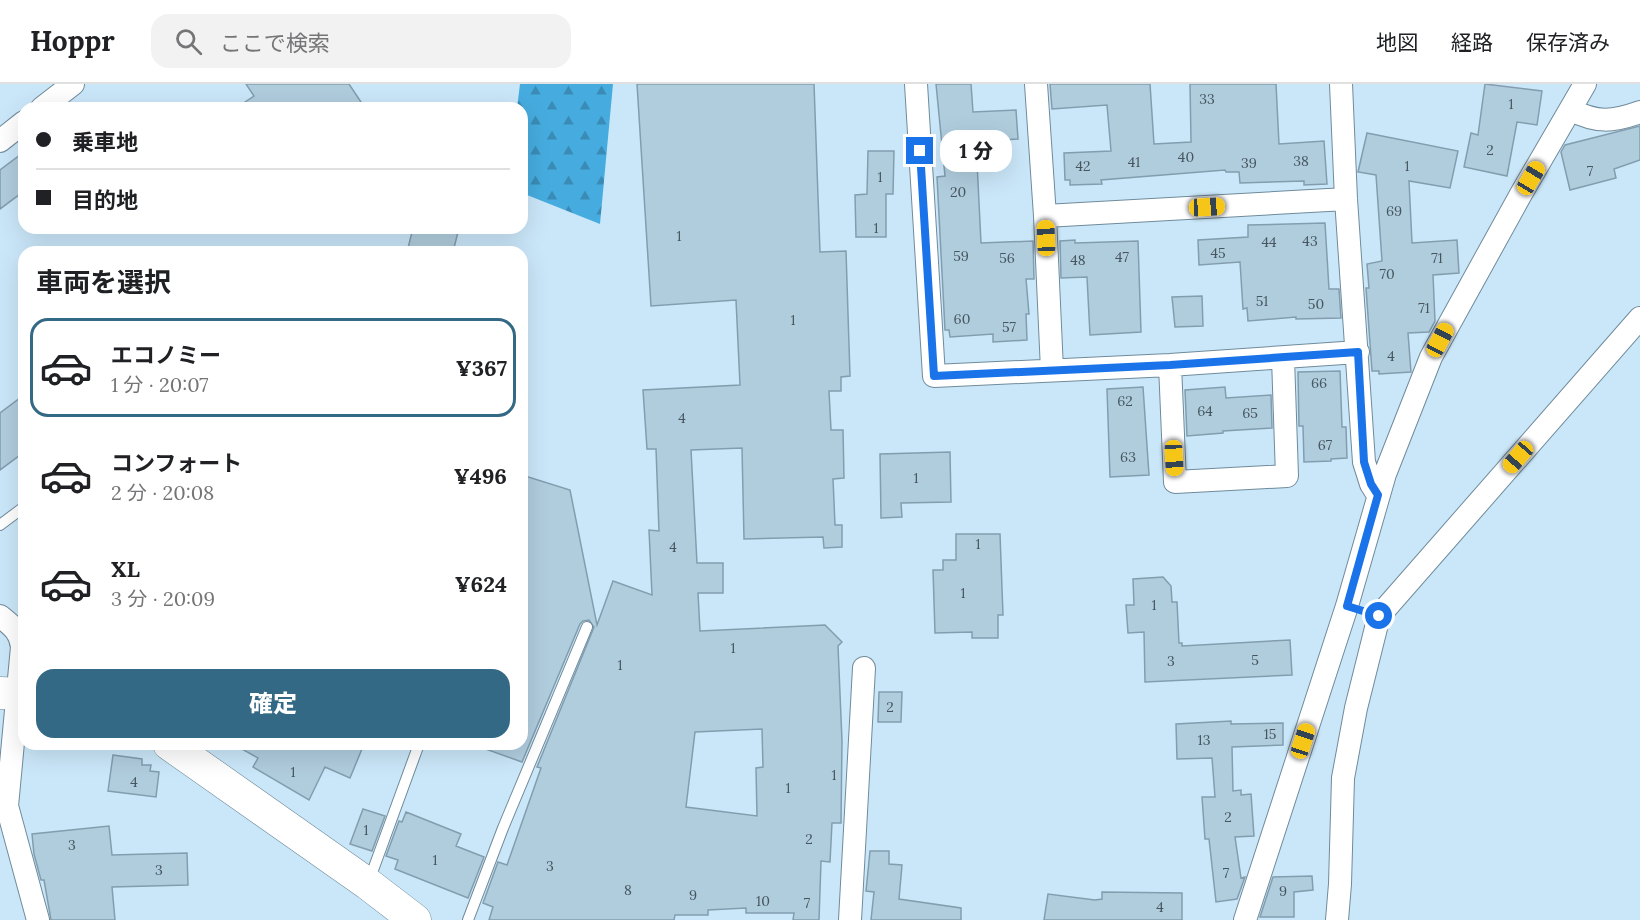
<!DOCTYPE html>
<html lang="ja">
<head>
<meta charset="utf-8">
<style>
	:root { --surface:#fff; --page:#f2f2f2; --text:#202124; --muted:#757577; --line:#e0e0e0; --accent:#346985 }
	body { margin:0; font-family:Lora,"Noto Sans JP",serif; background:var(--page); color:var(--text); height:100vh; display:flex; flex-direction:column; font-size:22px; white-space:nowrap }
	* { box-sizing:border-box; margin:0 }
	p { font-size:20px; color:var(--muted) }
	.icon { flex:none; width:33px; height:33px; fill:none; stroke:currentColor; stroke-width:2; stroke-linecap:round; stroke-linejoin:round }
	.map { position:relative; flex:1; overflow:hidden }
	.details { position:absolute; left:18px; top:162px; width:510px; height:504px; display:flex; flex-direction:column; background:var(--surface); border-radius:18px; box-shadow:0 6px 24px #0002 }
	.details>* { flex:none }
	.guide { position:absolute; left:18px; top:18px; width:510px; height:132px; border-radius:18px; box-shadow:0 6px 24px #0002; display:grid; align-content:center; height:132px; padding:0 18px; background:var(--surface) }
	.end { position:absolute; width:27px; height:27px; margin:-14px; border:8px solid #1a73e8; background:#fff; box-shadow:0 0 0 3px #fff }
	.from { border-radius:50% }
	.bubble { position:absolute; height:42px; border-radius:18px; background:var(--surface); box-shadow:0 6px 24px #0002; font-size:20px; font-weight:800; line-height:42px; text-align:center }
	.car { position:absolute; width:18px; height:36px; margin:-18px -9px; border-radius:8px; box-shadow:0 0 4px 2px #0007; background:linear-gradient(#f5c518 24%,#345 0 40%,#f5c518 0 76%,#345 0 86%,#f5c518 0) }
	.guide b { display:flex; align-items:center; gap:21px; height:57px; font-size:22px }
	.guide b+b { border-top:2px solid var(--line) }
	.guide i { width:15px; height:15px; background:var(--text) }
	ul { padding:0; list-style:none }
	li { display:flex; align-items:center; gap:18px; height:99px; margin:0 12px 9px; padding:0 6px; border:3px solid transparent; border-radius:18px }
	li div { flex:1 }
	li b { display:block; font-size:22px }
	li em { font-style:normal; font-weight:800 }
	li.selected { border-color:var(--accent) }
	li>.icon { width:54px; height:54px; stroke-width:1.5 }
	h2 { padding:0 18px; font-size:27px; line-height:72px }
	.cta { display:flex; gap:12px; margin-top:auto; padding:12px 18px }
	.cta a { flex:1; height:69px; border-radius:18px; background:var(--accent); color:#fff; font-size:24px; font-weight:800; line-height:69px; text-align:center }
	header { display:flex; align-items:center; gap:36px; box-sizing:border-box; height:84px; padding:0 30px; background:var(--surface); border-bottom:2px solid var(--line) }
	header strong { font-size:28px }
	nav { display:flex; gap:33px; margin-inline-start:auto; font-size:21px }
	.search { width:420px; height:54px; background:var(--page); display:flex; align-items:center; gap:15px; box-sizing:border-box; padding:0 21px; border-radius:18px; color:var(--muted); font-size:22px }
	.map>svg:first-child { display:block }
	.forest { fill:url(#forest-firs) }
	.building { fill:#b0cdde; stroke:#829dae; stroke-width:1.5; fill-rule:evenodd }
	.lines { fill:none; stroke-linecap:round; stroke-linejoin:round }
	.lane-casing { stroke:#6f8b9b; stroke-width:12 }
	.street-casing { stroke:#6f8b9b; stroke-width:24 }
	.secondary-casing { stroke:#6f8b9b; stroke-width:33 }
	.lane { stroke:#fff; stroke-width:10 }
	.street { stroke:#fff; stroke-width:22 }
	.secondary { stroke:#fff; stroke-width:32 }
	.route { stroke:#1a73e8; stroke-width:8 }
	.labels { text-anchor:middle; stroke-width:4.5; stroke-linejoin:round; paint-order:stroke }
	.number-label { font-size:14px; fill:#46555e }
</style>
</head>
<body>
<header>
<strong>Hoppr</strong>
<div class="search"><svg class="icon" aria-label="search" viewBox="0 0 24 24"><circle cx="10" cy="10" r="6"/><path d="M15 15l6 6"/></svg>ここで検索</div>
<nav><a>地図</a><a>経路</a><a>保存済み</a></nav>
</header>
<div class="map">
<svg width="1640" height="836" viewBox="0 0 1640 836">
	<defs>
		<pattern id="forest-firs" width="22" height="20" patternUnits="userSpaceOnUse" patternTransform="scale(1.5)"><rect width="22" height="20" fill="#46acdf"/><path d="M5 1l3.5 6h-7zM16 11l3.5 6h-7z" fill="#3a8cb6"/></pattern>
	</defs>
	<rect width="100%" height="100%" fill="#cae7f9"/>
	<path class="forest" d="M 520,0 L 613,0 L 600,140 L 522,109 L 522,24 L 517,24 Z"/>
	<path class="building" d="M 246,0 L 349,0 L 365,24 L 236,24 L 254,12 Z
		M 637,0 L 814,0 L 820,168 L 846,167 L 850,292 L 841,293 L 841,307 L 829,307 L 831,346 L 843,346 L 844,394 L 833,395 L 835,441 L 842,441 L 842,463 L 824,464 L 823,453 L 744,455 L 742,364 L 691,366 L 697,479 L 723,479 L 723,509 L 698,509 L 700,547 L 825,541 L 842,558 L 838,562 L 842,657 L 841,739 L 832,739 L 830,778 L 821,777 L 819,836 L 793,836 L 794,829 L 746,829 L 746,824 L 708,826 L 708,831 L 675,831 L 674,836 L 489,836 L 493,823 L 483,819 L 498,778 L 507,781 L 541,684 L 537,683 L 594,543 L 589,536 L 583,537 L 580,540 L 522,678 L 480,663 L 480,660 L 522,660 L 522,391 L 570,406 L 597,541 L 613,497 L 652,511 L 649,446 L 659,447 L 656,365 L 647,365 L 643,306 L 740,301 L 736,216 L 651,222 ZM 762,645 L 763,683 L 756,684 L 757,732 L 686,723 L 695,648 Z
		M 936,0 L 971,0 L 973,28 L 1016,26 L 1018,55 L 976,58 L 981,159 L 1033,157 L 1034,195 L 1026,195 L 1029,230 L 1026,230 L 1027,256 L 993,258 L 993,250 L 950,253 L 949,246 L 945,246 L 937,93 L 945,92 Z
		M 1050,0 L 1150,0 L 1154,60 L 1191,58 L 1190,0 L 1276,0 L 1279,60 L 1324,57 L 1327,100 L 1304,101 L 1304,97 L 1240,99 L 1239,88 L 1226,88 L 1225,86 L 1101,96 L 1102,100 L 1070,101 L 1070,96 L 1065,96 L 1064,69 L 1111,67 L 1107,21 L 1052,25 Z
		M 1485,0 L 1542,7 L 1537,41 L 1517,38 L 1507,92 L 1464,83 L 1471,49 L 1478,51 Z
		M 1640,42 L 1640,76 L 1614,85 L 1616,94 L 1570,106 L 1561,68 L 1565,61 Z
		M 1367,49 L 1458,67 L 1450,104 L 1409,97 L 1412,159 L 1457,156 L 1459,189 L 1433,191 L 1435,237 L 1429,248 L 1408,249 L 1411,288 L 1379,290 L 1379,287 L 1372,287 L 1366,204 L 1369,204 L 1367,180 L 1382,177 L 1376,91 L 1358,88 Z
		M 868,67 L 894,67 L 893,110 L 886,110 L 886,153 L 856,153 L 855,111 L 867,110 Z
		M 24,68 L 24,107 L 0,125 L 0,86 Z
		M 1325,139 L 1329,205 L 1339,205 L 1341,234 L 1296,235 L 1296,233 L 1248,237 L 1247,224 L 1243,225 L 1240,178 L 1199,181 L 1198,156 L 1248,153 L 1248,141 Z
		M 413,144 L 459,144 L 453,168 L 407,168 Z
		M 1075,156 L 1075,159 L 1138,157 L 1141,248 L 1090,251 L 1087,193 L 1061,194 L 1060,157 Z
		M 1202,212 L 1203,242 L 1175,243 L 1172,213 Z
		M 1340,287 L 1342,343 L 1346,343 L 1347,374 L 1331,375 L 1331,377 L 1304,378 L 1303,342 L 1299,342 L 1298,288 Z
		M 1143,303 L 1149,391 L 1110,393 L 1107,305 Z
		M 1225,303 L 1226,314 L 1271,311 L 1272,344 L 1223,347 L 1223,349 L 1187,352 L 1185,306 Z
		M 24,311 L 24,368 L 0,386 L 0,329 Z
		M 950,368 L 951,418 L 901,419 L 902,433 L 881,434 L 880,370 Z
		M 956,450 L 1000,450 L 1003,531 L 998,531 L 998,554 L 972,554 L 972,548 L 935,549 L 933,486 L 943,486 L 943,476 L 956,476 Z
		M 1163,493 L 1171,502 L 1172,518 L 1177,518 L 1179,559 L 1182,559 L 1182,562 L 1290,556 L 1292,591 L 1145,598 L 1144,548 L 1128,549 L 1126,521 L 1134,521 L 1133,495 Z
		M 879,608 L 902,608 L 901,638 L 878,638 Z
		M 1231,637 L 1231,640 L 1283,639 L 1283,661 L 1232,663 L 1233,707 L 1241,706 L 1241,711 L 1251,710 L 1254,752 L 1235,753 L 1241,794 L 1245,793 L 1237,815 L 1216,818 L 1209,755 L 1205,755 L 1202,713 L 1215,713 L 1212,674 L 1177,675 L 1176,640 Z
		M 233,660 L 364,660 L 350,694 L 325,683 L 309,716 L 253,683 L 258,674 Z
		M 113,671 L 142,675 L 142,681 L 151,681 L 150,687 L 159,688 L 156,713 L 108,707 Z
		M 363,725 L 385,732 L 372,767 L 350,760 Z
		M 406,728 L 461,750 L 456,762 L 484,773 L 468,814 L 395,785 L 398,776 L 386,772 L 399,737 L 402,738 Z
		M 109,742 L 112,771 L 187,769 L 188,801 L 112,803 L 115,836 L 51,836 L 44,796 L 41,796 L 34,770 L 32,750 Z
		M 870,767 L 889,767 L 889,780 L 902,781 L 899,815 L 961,824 L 961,836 L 871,836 L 874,808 L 866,807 Z
		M 1312,792 L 1313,806 L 1294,808 L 1294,833 L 1260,833 L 1273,793 Z
		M 1102,808 L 1182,809 L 1182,836 L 1044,836 L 1048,810 L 1095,816 L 1102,815 Z"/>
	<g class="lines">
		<g class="lane-casing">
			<path id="lane" d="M 0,441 L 24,423
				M 369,797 L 419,660
				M 468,836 L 503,744 L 587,543"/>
		</g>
		<g class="street-casing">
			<path id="street" d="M 916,0 L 934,292 L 1170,281 L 1358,268
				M 1036,0 L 1045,132 L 1052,286
				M 1341,0 L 1346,115 L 1364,378 L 1371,400 L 1378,411
				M 42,24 L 73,0
				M 1571,26 C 1597,39 1612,38 1640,28
				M 0,57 L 24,38
				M 1045,132 L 1346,115
				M 1170,281 L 1175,398 L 1287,392 L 1283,274
				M 0,532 C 12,542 20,547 22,563 L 7,722 L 0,723
				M 7,722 L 38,836
				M 850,836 L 864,584
				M 1245,836 L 1347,522 L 1385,390 L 1431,273 L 1521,110 L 1585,0
				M 1337,836 L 1340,800 L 1343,694 L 1356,624 L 1379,532 L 1640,234"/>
		</g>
		<g class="secondary-casing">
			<path id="secondary" d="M 0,609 L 24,610
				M 169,660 L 368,800 L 415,836"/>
		</g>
		<use href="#lane" class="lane"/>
		<use href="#street" class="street"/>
		<use href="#secondary" class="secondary"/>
	</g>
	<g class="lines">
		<path class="route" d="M 920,67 L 934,292 L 1170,281 L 1358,268 L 1364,378 L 1371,400 L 1378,411 L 1347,522 L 1379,532"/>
	</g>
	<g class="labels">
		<g class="number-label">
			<text x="1207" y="20">33</text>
			<text x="1511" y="25">1</text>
			<text x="1490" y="71">2</text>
			<text x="1186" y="78">40</text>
			<text x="1301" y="82">38</text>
			<text x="1134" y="83">41</text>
			<text x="1249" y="84">39</text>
			<text x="1083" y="87">42</text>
			<text x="1407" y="87">1</text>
			<text x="1590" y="92">7</text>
			<text x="880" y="98">1</text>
			<text x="958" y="113">20</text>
			<text x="1394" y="132">69</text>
			<text x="876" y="149">1</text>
			<text x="679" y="157">1</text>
			<text x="1310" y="162">43</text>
			<text x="1269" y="163">44</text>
			<text x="1218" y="174">45</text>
			<text x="961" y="177">59</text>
			<text x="1122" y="178">47</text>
			<text x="1007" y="179">56</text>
			<text x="1437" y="179">71</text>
			<text x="1078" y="181">48</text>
			<text x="1387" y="195">70</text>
			<text x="1262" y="222">51</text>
			<text x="1316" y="225">50</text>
			<text x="1424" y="229">71</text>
			<text x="962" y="240">60</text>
			<text x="793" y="241">1</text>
			<text x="1009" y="248">57</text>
			<text x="1391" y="277">4</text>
			<text x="1319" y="304">66</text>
			<text x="1125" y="322">62</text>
			<text x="1205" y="332">64</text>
			<text x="1250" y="334">65</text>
			<text x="682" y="339">4</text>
			<text x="1325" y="366">67</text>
			<text x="1128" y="378">63</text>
			<text x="916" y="399">1</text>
			<text x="978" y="465">1</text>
			<text x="673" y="468">4</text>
			<text x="963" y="514">1</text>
			<text x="1154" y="526">1</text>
			<text x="733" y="569">1</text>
			<text x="1255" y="581">5</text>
			<text x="1171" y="582">3</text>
			<text x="620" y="586">1</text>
			<text x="890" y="628">2</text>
			<text x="1270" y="655">15</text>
			<text x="1204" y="661">13</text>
			<text x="293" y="693">1</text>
			<text x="834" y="696">1</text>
			<text x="134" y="703">4</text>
			<text x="788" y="709">1</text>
			<text x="1228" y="738">2</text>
			<text x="366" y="751">1</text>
			<text x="809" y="760">2</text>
			<text x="72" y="766">3</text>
			<text x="435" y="781">1</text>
			<text x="550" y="787">3</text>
			<text x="159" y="791">3</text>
			<text x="1226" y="794">7</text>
			<text x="628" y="811">8</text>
			<text x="1283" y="812">9</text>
			<text x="693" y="816">9</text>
			<text x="763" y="822">10</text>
			<text x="807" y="824">7</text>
			<text x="1160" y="828">4</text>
		</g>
	</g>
</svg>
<i class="end from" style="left:1379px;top:532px"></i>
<i class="end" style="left:920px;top:67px"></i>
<div class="bubble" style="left:940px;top:46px;width:72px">1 分</div>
<i class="car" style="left:1531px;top:94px;rotate:31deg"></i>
<i class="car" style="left:1207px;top:123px;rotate:87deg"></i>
<i class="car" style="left:1046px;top:154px;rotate:358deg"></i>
<i class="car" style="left:1440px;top:256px;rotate:28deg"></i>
<i class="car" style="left:1518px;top:373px;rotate:221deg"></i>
<i class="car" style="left:1174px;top:374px;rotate:177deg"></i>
<i class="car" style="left:1303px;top:657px;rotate:18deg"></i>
<div class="guide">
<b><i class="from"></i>乗車地</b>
<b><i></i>目的地</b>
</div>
<section class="details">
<h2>車両を選択</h2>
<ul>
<li class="selected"><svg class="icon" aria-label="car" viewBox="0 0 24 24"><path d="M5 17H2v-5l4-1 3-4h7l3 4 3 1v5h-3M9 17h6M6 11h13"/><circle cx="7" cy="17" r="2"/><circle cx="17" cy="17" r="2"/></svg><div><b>エコノミー</b><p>1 分 · 20:07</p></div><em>¥367</em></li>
<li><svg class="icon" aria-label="car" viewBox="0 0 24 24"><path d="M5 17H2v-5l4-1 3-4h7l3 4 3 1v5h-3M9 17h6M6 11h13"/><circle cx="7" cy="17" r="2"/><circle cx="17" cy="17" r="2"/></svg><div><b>コンフォート</b><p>2 分 · 20:08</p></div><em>¥496</em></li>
<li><svg class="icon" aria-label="car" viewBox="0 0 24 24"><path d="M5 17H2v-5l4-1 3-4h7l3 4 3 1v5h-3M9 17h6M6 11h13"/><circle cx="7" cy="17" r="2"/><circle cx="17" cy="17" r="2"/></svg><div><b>XL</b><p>3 分 · 20:09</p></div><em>¥624</em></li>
</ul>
<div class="cta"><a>確定</a></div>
</section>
</div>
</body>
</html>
